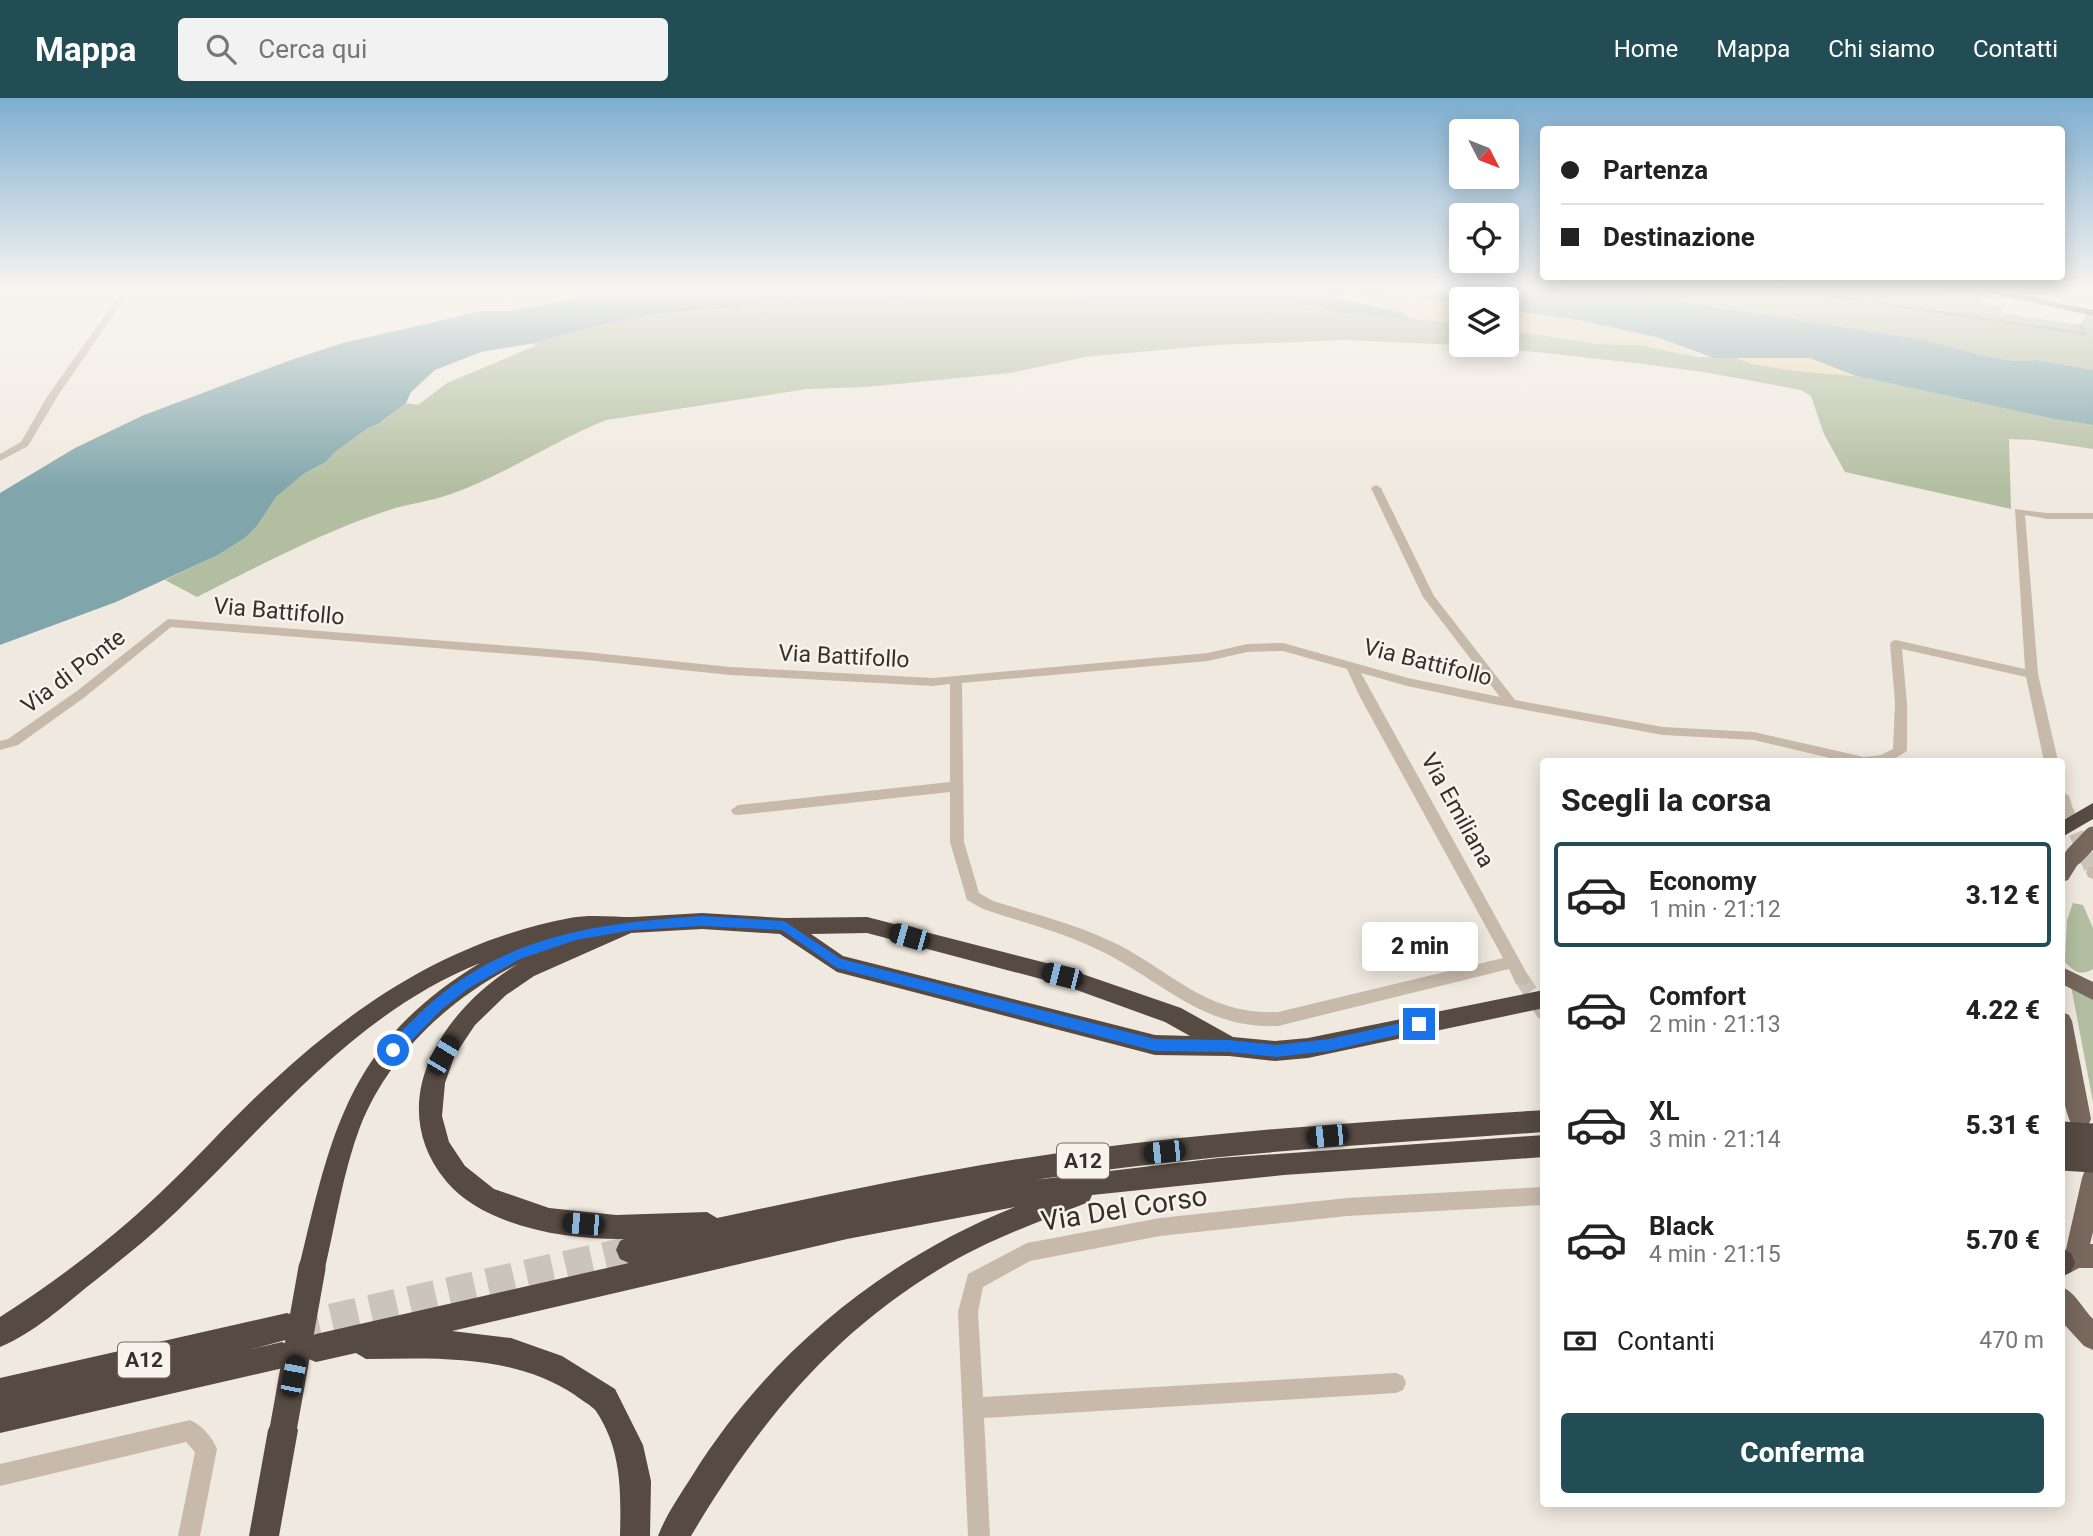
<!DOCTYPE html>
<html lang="it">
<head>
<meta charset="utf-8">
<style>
	:root { --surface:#fff; --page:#f2f2f2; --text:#222; --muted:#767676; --line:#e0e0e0; --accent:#234d54 }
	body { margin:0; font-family:Roboto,sans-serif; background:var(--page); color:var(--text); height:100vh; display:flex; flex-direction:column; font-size:26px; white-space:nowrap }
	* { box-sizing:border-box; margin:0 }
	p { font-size:23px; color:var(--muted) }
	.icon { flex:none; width:38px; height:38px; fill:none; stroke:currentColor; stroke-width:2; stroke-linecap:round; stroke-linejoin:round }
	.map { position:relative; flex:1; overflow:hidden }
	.panel { position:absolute; left:1540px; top:660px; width:525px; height:749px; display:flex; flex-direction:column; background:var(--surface); border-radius:7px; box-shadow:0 4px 18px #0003 }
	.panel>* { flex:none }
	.hud { position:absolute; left:1540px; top:28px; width:525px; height:154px; border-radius:7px; box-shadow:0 4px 18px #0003; display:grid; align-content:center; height:154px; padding:0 21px; background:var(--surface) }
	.needle { width:46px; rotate:132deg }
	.tools { position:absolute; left:1449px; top:21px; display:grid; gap:14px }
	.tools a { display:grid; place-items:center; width:70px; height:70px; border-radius:7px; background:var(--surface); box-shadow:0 4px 18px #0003; font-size:35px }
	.end { position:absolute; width:32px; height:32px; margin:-16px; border:9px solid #1a73e8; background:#fff; box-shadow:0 0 0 4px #fff }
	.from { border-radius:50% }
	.bubble { position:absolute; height:49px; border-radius:7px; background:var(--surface); box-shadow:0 4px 18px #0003; font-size:23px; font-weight:800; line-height:49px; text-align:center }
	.car { position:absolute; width:21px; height:42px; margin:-21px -10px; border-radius:9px; box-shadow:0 0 5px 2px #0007; background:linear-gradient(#222 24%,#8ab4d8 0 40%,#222 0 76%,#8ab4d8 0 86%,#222 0) }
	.hud b { display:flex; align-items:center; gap:24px; height:66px; font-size:26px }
	.hud b+b { border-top:2px solid var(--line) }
	.hud i { width:18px; height:18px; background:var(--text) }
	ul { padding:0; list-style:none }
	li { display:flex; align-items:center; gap:21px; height:105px; margin:0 14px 10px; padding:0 7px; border:4px solid transparent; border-radius:7px }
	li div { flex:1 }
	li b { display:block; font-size:26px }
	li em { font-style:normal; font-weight:800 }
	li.current { border-color:var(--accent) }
	li>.icon { width:63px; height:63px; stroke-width:1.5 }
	h2 { padding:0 21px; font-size:32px; line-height:84px }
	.pay { display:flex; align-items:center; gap:18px; height:77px; padding:0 21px; font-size:26px }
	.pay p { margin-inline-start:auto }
	.action { display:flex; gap:14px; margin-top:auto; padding:14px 21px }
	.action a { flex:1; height:80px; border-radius:7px; background:var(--accent); color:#fff; font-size:28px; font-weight:800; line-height:80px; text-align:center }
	header { display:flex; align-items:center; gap:42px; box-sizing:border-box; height:98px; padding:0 35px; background:var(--accent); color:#fff }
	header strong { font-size:33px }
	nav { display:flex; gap:38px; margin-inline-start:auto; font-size:24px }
	.search { width:490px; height:63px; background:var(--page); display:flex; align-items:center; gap:18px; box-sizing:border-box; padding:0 24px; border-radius:7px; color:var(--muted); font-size:26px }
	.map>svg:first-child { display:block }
	.green { fill:#b2bea0 }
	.sand { fill:#e9dcb8 }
	.water { fill:#80a6ab }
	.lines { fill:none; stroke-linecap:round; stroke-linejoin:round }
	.stream { stroke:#80a6ab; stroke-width:2.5 }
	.minor-tunnel { stroke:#cbc4bb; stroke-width:15; stroke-dasharray:15 8; stroke-linecap:butt }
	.highway-tunnel { stroke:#cbc4bb; stroke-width:27; stroke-dasharray:27 13; stroke-linecap:butt }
	.minor { fill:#c8baab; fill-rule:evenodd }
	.major { fill:#77675c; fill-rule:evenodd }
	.highway { fill:#564a42; fill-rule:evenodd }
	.major-bridge { stroke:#77675c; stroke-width:19 }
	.highway-bridge { stroke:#564a42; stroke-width:27 }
	.route { fill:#1a73e8 }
	.labels { text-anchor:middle; stroke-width:5; stroke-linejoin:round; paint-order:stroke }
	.shield { fill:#f8f3eb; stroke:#706a64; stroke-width:2 }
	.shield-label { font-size:21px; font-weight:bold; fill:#362f2a }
	.street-label { font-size:23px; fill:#362f2a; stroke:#f8f3eb }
	.near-street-label { font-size:28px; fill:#362f2a; stroke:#f8f3eb }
</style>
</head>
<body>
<header>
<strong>Mappa</strong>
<div class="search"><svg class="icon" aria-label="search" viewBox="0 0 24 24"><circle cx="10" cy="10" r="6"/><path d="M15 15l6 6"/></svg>Cerca qui</div>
<nav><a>Home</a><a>Mappa</a><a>Chi siamo</a><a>Contatti</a></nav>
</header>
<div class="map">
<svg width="2093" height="1438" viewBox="0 0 2093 1438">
	<rect width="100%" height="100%" fill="#f0e9df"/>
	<path class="green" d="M 1549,190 L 1825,190 L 1867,195 L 1872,194 L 1872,190 L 1961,198 L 1986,195 L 1986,199 L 1980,198 L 1978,204 L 2001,209 L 2002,215 L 2080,227 L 2087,216 L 2093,217 L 2093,272 L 2037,262 L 2015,263 L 1984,258 L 1924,242 L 1768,217 L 1638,198 Z
		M 1030,192 L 1051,192 L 1068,199 L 1117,205 L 1212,202 L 1292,205 L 1320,212 L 1461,225 L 1461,247 L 1507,247 L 1507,232 L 1598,246 L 1641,247 L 1698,259 L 1733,259 L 1753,266 L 1787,271 L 1856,278 L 2054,321 L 2093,327 L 2093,351 L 2034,342 L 2009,341 L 2011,411 L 1845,374 L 1824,336 L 1811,298 L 1801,292 L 1704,274 L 1635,265 L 1480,248 L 1345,242 L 1216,247 L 1085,259 L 1010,275 L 866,289 L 807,291 L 606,322 C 552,344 503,378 448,397 C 428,404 406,406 386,413 C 320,435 259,468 197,499 L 165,482 L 218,457 L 245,440 L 257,428 L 276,399 L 305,375 L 326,364 L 335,354 L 368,330 L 380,326 L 406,305 L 418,307 L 447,285 L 535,248 L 534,245 L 596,228 L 670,214 L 732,211 L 758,201 L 790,206 L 816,200 L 901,202 L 941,197 Z
		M 2073,805 L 2083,807 L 2093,830 L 2093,871 C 2080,879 2074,873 2065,864 L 2067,822 Z
		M 2071,888 L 2093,902 L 2093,1004 Z"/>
	<path class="sand" d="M 1336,195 L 1369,195 L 1461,206 L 1461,225 L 1413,221 L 1390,212 L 1326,199 Z
		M 1507,212 L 1578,222 L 1656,239 L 1700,257 L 1680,256 L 1641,247 L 1598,246 L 1507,232 Z
		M 1733,259 L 1810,260 L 1856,278 C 1815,275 1772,273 1733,259 Z"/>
	<path class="water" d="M 631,190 L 1549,190 L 1639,198 L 1768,217 L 1924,242 L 1984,258 L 2015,263 L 2037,262 L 2093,272 L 2093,327 L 2054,321 L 1856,278 L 1810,260 L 1714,260 L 1656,239 L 1578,222 L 1507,212 L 1507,201 L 1461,201 L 1461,206 C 1434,203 1347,188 1326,198 L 1400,214 L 1412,222 L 1336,214 L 1292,205 L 1212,202 L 1117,205 L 1068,199 L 1051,192 L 1030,192 L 941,197 L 901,202 L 816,200 L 790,206 L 758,201 L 738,210 L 670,214 L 596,228 L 534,245 L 481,254 L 435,272 L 411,294 L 406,305 L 379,326 L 368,330 L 335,354 L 326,364 L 305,375 L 276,399 L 257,428 L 245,440 L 218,457 L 116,504 L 0,547 L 0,395 L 75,350 L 144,317 L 291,262 L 343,245 L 482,213 L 510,213 Z"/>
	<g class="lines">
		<path class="stream" d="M 1777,190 L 2086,236 L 2079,227"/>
		<path class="minor-tunnel" d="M 2067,714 L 2093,774
			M 1522,881 L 1541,910"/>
		<path class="highway-tunnel" d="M 292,1228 L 629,1152"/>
		<path class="minor" d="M 124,190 L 132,190 L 57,299 L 28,348 L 0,363 L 0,356 L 21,344 L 47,299 Z
			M 1376,387 L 1381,390 L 1434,498 L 1515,602 L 1663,629 L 1754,634 L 1864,659 L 1881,657 L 1893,651 L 1895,605 L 1890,546 L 1892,543 L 1896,542 L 2025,571 L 2015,411 L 2047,415 L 2093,415 L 2093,421 L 2047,421 L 2025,417 L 2038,576 L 2058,663 L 2044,663 L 2026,579 L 1902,551 L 1907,605 L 1907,653 L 1891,663 L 1843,663 L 1754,642 L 1663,637 L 1493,606 L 1407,588 L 1361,575 L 1530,881 L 1528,886 L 1522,887 L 1516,886 L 1509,871 L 1278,928 C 1206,931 1167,888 1109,857 C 1069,836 1025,825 983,811 L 967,802 L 950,744 L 950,694 L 738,717 L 733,716 L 731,712 L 738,707 L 950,684 L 950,586 L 933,588 L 730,577 L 586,562 L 171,529 L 85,599 L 18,647 L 0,652 L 0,643 L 8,641 L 77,593 L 168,521 L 586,554 L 730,569 L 933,580 L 1208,555 L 1247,546 L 1283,545 L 1408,580 L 1500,599 L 1423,499 L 1371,390 ZM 1283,553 L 1347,571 L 1360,599 L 1503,860 L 1278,914 C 1208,917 1176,877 1119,847 C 1079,827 1035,816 993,803 L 979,795 L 964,744 L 962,585 L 1208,563 L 1247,554 Z
			M 2062,693 L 2069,698 L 2074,714 L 2072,718 L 2067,719 L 2062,717 Z
			M 2093,768 L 2093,781 L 2088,779 L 2086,775 L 2088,770 Z
			M 1541,905 L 1544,906 L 1544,922 L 1538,920 L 1533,912 L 1535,907 Z
			M 1544,1089 L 1544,1107 L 1347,1118 L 1160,1138 L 1030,1163 L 983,1189 L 978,1214 L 983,1299 L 1396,1275 L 1403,1278 L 1406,1285 L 1403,1292 L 1396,1295 L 984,1320 L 990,1438 L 968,1438 L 958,1214 L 968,1176 L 1027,1145 L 1160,1120 L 1347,1100 Z
			M 190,1322 C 202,1327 212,1339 217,1351 L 200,1438 L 178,1438 L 195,1354 L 186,1344 L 0,1388 L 0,1366 Z"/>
		<path class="major" d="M 1969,190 L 1987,190 L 2093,212 L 2093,218 Z
			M 2074,751 L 2080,753 L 2083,758 L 2068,782 L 2062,784 L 2062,763 L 2068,753 Z
			M 2062,869 L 2093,884 L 2093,902 L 2062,886 Z
			M 2062,914 L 2069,917 L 2072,923 L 2091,1021 L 2088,1028 L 2080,1031 L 2072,1028 C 2057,996 2059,948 2062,914 Z
			M 2093,1069 L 2093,1134 L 2090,1146 L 2093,1146 L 2093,1170 L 2079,1170 L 2062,1179 L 2062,1154 L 2066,1151 L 2082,1080 L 2085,1072 Z
			M 2062,1189 C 2075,1194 2083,1211 2093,1221 L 2093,1252 L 2084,1248 L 2062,1224 Z"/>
		<path class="highway" d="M 2093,705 L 2093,721 L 2062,739 L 2062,723 Z
			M 702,815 L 784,820 L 867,819 L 1062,869 L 1181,910 L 1233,939 L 1275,943 L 1308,940 L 1544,892 L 1544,910 L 1308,960 L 1275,963 L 1229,958 L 1155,957 L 837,874 L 780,836 L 702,831 L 631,835 L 534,878 L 506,897 L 475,927 L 455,957 L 445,985 L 442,1018 L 449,1044 L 465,1068 L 494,1091 L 549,1110 L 616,1117 L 707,1114 L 717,1120 C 840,1094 963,1067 1088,1051 C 1239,1031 1392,1022 1544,1012 L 1544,1034 C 1373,1046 1203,1056 1034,1082 L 1219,1060 L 1544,1037 L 1544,1059 L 1284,1077 L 1092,1097 L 1089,1104 C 1038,1124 985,1143 938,1172 C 829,1238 755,1330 691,1438 L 658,1438 C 666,1417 680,1397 692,1378 C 768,1256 882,1162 1015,1109 L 847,1141 L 452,1233 L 511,1240 L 562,1258 L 615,1291 L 643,1347 L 651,1383 L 650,1438 L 620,1438 C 621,1394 622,1352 596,1313 C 591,1307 581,1302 575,1297 C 513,1256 437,1260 366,1261 L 356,1255 L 316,1264 L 306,1260 L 302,1250 L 306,1240 L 316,1236 L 629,1165 L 620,1161 L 616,1152 L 620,1143 L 624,1141 C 568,1142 484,1129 446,1083 C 381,1004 444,910 518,866 C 450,900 388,957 360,1029 C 343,1074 336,1123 325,1170 L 321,1179 L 312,1183 L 303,1179 L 299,1170 C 332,1031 349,945 480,865 C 354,916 273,1021 177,1113 C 150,1139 121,1162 92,1185 C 63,1208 34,1235 0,1249 L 0,1219 C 56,1183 111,1142 159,1096 C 198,1060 233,1019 272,984 C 358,904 453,842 570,820 C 590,816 613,819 633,819 C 656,818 679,816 702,815 ZM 573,835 L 591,835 L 562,846 L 561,838 ZM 867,835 L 1060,886 L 1165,924 L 1190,938 L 1155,937 L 843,858 L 811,836 Z
			M 2062,1151 L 2071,1155 L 2075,1165 L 2071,1174 L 2062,1178 Z
			M 287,1215 L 297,1219 L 301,1229 L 297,1239 L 252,1251 L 282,1244 L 292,1248 L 296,1258 L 292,1268 L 0,1335 L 0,1280 Z
			M 283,1317 L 293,1322 L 298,1332 L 279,1438 L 249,1438 L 268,1332 L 273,1322 Z"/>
		<path class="major-bridge" d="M 2074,758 L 2093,738"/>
		<path class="highway-bridge" d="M 2062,1037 L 2093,1039
			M 2062,1059 L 2093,1061
			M 283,1332 L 312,1170"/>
	</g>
	<linearGradient id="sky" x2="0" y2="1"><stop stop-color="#7eaed0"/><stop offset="0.49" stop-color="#f8f5f1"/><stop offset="1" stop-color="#f8f5f1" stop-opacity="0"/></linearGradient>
	<rect width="2093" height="391" fill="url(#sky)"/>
	<path class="route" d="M 702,818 L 784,823 L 841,861 L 1155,941 L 1229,942 L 1276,947 L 1329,941 L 1419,921 L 1426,926 L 1419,932 L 1329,953 L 1276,959 L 1229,954 L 1155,953 L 837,870 L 782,832 L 702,828 L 633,832 L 576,842 L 520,861 L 469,890 L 442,911 L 398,956 L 388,956 L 386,952 C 394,938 409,927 419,916 C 498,838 597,825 702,818 Z"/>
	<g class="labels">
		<g class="shield">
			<rect x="1057" y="1045.5" width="52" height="35" rx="5"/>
			<rect x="118" y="1244.5" width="52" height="35" rx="5"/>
		</g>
		<g class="shield-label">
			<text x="1083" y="1070">A12</text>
			<text x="144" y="1269">A12</text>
		</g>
		<g class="street-label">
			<text transform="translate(279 513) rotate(5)" y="8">Via Battifollo</text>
			<text transform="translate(844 558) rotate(3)" y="8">Via Battifollo</text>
			<text transform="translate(1428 564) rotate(14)" y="8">Via Battifollo</text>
			<text transform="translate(73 573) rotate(-37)" y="8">Via di Ponte</text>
			<text transform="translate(1458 712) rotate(61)" y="8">Via Emiliana</text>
		</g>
		<g class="near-street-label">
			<text transform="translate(1124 1110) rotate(-9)" y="10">Via Del Corso</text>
		</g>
	</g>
</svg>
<div class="tools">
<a><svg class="needle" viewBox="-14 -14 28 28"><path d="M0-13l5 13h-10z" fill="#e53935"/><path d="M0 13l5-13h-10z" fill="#767676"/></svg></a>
<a><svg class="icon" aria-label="locate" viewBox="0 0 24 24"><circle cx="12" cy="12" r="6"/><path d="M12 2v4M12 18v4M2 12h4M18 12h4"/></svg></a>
<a><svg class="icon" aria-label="layers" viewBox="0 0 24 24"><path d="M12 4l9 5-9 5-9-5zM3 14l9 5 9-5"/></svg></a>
</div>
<i class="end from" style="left:393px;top:952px"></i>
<i class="end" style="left:1419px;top:926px"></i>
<div class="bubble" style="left:1362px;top:824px;width:116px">2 min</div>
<i class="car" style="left:909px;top:839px;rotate:286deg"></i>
<i class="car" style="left:1062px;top:878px;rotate:284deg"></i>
<i class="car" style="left:443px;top:957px;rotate:31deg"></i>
<i class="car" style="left:1327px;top:1038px;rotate:264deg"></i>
<i class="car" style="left:1164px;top:1054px;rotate:264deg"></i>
<i class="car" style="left:583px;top:1126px;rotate:275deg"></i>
<i class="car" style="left:293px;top:1278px;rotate:11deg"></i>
<div class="hud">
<b><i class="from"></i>Partenza</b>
<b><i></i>Destinazione</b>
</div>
<section class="panel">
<h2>Scegli la corsa</h2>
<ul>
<li class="current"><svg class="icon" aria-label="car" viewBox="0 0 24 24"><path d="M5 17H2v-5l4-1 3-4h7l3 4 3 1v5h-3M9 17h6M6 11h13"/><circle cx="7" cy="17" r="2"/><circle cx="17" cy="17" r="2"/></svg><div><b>Economy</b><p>1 min · 21:12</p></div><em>3.12 €</em></li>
<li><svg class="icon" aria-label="car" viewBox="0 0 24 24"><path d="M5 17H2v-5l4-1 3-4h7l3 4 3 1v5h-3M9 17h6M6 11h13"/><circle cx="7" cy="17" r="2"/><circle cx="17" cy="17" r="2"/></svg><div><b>Comfort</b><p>2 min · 21:13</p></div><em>4.22 €</em></li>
<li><svg class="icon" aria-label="car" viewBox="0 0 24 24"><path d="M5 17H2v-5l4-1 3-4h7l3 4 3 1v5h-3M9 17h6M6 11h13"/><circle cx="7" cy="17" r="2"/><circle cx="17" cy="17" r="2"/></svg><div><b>XL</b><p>3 min · 21:14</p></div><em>5.31 €</em></li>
<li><svg class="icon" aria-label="car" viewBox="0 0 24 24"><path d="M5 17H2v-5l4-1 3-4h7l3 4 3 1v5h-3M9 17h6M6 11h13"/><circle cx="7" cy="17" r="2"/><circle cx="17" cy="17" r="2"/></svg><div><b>Black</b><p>4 min · 21:15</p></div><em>5.70 €</em></li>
</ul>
<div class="pay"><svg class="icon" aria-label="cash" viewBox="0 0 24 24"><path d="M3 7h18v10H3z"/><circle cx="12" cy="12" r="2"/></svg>Contanti<p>470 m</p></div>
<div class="action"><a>Conferma</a></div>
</section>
</div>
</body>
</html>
